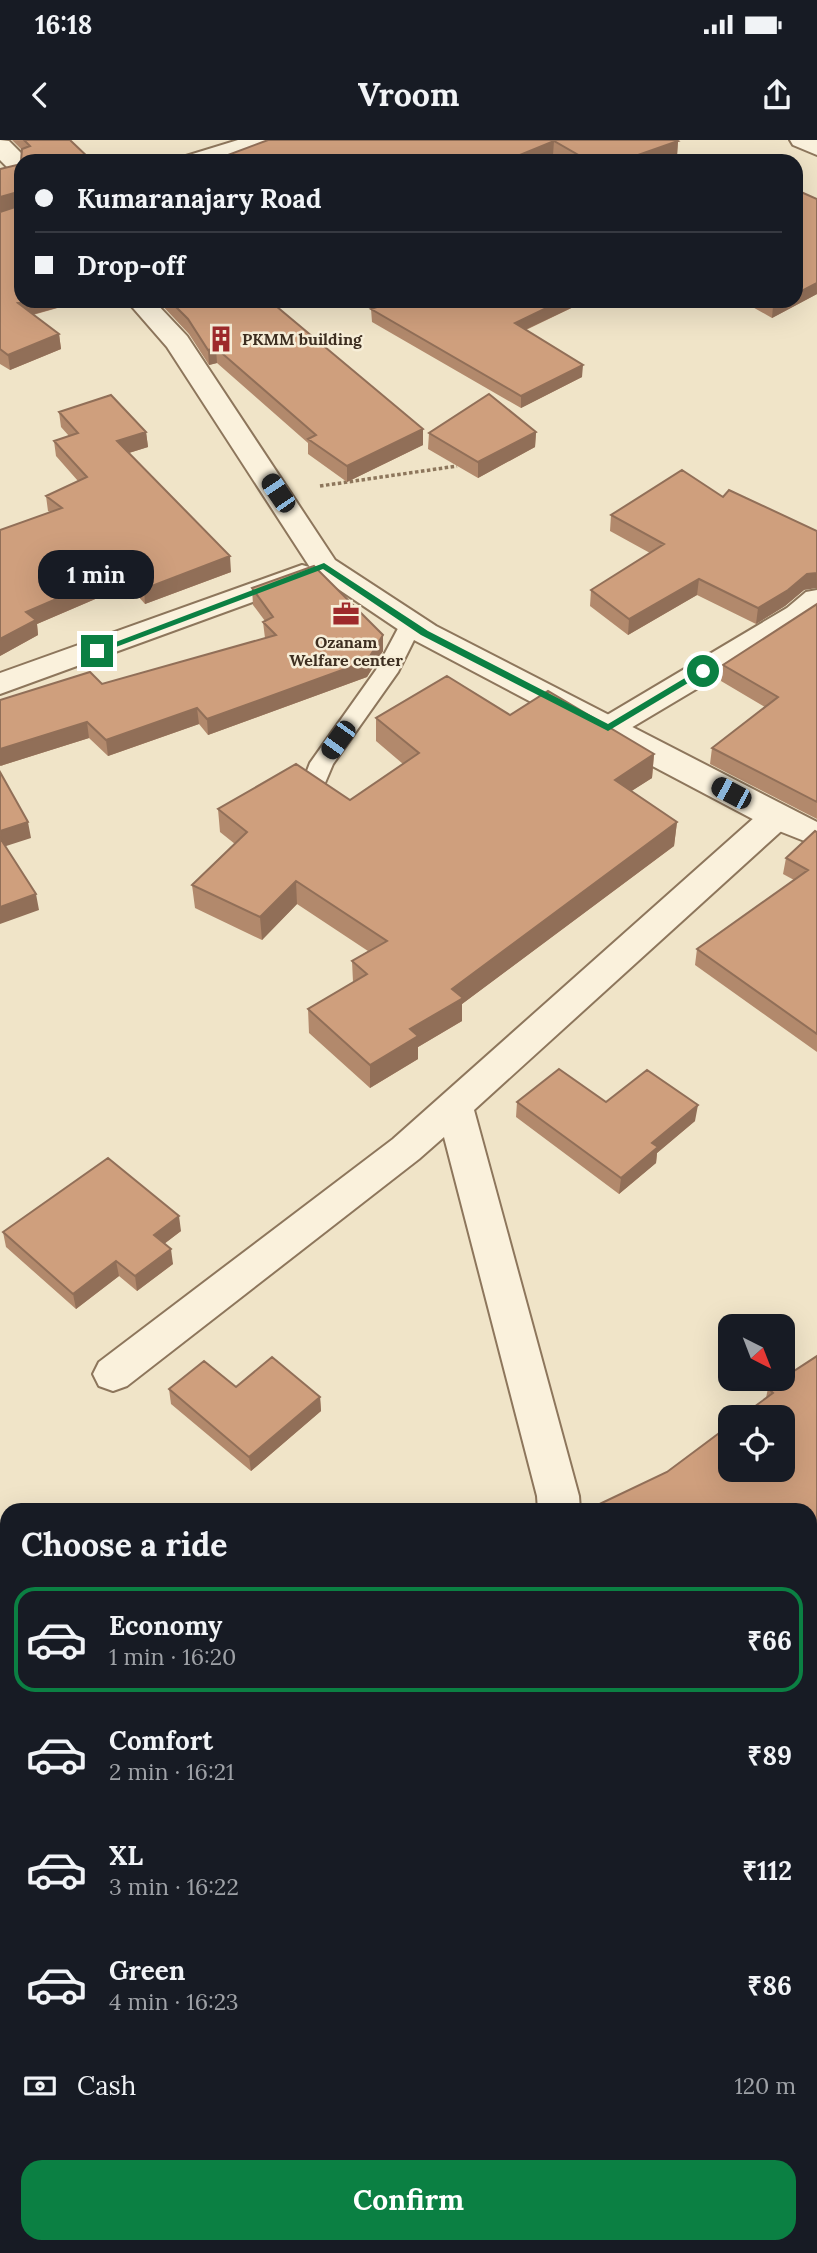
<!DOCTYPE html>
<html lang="en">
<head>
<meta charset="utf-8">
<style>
	:root { --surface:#171b24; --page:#20242c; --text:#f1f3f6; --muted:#9ea1a6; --line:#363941; --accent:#0b8043 }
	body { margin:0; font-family:Lora,serif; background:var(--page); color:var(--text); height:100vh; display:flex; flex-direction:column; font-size:26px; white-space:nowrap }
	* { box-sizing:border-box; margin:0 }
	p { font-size:23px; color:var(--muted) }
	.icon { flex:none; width:38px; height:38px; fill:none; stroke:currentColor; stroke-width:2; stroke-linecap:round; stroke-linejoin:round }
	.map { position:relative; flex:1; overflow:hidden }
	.details { position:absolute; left:0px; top:1363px; width:817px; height:751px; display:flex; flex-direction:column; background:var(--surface); border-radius:21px 21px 0 0; box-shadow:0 7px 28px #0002 }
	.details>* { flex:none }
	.hud { position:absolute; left:14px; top:14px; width:789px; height:154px; border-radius:21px; box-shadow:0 7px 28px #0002; display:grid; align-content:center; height:154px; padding:0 21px; background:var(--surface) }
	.needle { width:46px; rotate:138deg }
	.fabs { position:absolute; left:718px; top:1174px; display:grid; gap:14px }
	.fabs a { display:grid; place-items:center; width:77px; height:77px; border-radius:14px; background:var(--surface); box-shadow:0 7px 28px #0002; font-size:35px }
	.end { position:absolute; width:32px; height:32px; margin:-16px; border:9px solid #0b8043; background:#fff; box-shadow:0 0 0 4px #fff }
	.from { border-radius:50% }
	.bubble { position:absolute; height:49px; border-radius:21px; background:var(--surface); box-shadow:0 7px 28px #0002; font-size:23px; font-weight:700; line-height:49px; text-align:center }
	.car { position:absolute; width:21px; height:42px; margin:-21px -10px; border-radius:9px; box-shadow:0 0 5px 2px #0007; background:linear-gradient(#222 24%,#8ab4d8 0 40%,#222 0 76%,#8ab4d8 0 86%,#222 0) }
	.hud b { display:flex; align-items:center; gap:24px; height:66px; font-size:26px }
	.hud b+b { border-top:2px solid var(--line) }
	.hud i { width:18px; height:18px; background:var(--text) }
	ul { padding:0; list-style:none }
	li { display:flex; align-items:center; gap:21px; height:105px; margin:0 14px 10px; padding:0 7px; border:4px solid transparent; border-radius:21px }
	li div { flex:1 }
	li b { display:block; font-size:26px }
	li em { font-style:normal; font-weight:700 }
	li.current { border-color:var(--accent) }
	li>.icon { width:63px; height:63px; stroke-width:1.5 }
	h2 { padding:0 21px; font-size:32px; line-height:84px }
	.pay { display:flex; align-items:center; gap:18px; height:77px; padding:0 21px; font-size:26px }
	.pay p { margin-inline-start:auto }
	.cta { display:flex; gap:14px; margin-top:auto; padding:14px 21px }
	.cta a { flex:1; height:80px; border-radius:21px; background:var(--accent); color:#fff; font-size:28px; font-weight:700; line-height:80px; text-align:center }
	.status { display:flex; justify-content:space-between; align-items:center; height:49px; padding:0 35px; background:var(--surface); direction:ltr }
	.status svg { height:19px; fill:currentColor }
	header { display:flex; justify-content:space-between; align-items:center; height:91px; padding:0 21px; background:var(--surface); font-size:32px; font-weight:700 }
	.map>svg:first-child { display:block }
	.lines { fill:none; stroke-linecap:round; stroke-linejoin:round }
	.service-casing { stroke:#8d765c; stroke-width:4 }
	.minor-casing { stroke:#8d765c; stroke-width:4 }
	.tertiary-casing { stroke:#8d765c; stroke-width:4 }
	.path { stroke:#8d765c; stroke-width:3.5; stroke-dasharray:3.5 2.5; stroke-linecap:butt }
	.service { fill:#faf1dc; fill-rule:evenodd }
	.minor { fill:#faf1dc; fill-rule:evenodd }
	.tertiary { fill:#faf1dc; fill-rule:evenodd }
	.wall { fill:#b2896c }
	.shaded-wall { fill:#916f58 }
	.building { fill:#cf9f7d; stroke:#916f58; stroke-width:2 }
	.route { fill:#0b8043 }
	.labels { text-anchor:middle; stroke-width:5; stroke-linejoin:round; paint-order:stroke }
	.far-poi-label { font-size:16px; font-weight:bold; fill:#3d2e20; stroke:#f7eed8; text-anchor:start }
</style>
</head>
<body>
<div class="status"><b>16:18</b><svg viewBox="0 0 49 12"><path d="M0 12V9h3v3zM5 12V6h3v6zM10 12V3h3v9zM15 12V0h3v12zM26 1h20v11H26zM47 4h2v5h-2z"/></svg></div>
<header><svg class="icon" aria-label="back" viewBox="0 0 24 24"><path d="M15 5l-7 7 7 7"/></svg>Vroom<svg class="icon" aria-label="share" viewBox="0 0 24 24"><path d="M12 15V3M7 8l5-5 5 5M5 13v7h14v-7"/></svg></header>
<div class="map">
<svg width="817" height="2113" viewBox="0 0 817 2113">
	<rect width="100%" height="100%" fill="#f0e4c8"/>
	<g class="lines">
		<g class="service-casing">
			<path id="service" d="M 411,477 L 419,479 L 422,484 L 398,532 L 333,624 L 322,650 L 314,652 L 306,650 L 302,644 L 310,623 L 376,530 L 403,479 Z"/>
		</g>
		<g class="minor-casing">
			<path id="minor" d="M 238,0 L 275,0 L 272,5 L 220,21 L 183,21 L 186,16 Z
				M 790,0 L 817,0 L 817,15 L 793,5 Z
				M 302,425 L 313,428 L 317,434 L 313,440 L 0,554 L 0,533 Z
				M 817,450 L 817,475 L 809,482 L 619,595 L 608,598 L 597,595 L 592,588 L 597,581 L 787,468 L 806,452 Z
				M 776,666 L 788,669 L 793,677 L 788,685 L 474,970 L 579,1356 L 580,1370 L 538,1370 L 537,1356 L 444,997 L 419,1019 L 127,1246 L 113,1251 L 99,1246 L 93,1234 L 99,1222 L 393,999 L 764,669 Z
				M 817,1511 L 817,1552 L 810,1554 L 810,1513 Z
				M 810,1821 L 817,1823 L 817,1879 L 810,1876 Z"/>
		</g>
		<g class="tertiary-casing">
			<path id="tertiary" d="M 0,0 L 9,1 L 29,21 L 21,21 L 21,34 L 12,32 L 0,20 Z
				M 127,161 L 154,161 L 187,196 L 335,420 L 436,486 L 817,682 L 817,706 L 764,685 L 414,500 L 313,432 L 167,207 Z"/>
		</g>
		<path class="path" d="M 320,346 L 457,326"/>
		<use href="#service" class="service"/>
		<use href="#minor" class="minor"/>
		<use href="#tertiary" class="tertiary"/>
	</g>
	<path class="wall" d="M 12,0 L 70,0 L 22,10 Z
		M 268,0 L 678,1 L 677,16 L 662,21 L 563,21 L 553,15 Z
		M 817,59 L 817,154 L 772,178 L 742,161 L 796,161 Z
		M 0,72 L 21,161 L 82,161 L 33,175 L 59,194 L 61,209 L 10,230 L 0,224 Z
		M 158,161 L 270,161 L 423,305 L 347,342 L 308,314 L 308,303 L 217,223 L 209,225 L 189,194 Z
		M 394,161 L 586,161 L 526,190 L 582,237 L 521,268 L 372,182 L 371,169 Z
		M 59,272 L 146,292 L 148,307 L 129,313 L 231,432 L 145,464 L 128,445 L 37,484 L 38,495 L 0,516 L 50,372 L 48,371 L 46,356 L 78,341 L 56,316 L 54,301 L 69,296 L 61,287 Z
		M 536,292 L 535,307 L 478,338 L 428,309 L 429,293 Z
		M 611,375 L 804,450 L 785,466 L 756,484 L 697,455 L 628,495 L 590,466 L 591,450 L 650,413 L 610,391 Z
		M 252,448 L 383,495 L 383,511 L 367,537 L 208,595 L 199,584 L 108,616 L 89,598 L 0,626 L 102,544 L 265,498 L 263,482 L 265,481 L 253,465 Z
		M 817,464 L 817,679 L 710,624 L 712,608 L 765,567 L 721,541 L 723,525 Z
		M 510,575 L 654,614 L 652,638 L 631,651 L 677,682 L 674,706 L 462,864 L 462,881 L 418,907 L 418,919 L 370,948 L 309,893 L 308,869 L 353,842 L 352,821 L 368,811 L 297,764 L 262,800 L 195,768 L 192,745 L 235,704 L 220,692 L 218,669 L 350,660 L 403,624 L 376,601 L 376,578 Z
		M 817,692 L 817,912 L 695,825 L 697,809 L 794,740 L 783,734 L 786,718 Z
		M 517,962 L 606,962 L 695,981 L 657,1013 L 656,1023 L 619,1054 L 516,977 Z
		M 181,1091 L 164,1104 L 173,1124 L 137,1151 L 119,1136 L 76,1169 L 6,1107 L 3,1092 Z
		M 817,1216 L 817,1467 L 667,1332 L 766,1258 L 768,1248 Z
		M 236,1247 L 320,1257 L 321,1271 L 251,1331 L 171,1264 L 169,1249 Z
		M 817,1601 L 817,1726 L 810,1721 L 810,1608 Z"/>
	<path class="shaded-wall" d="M 554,1 L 553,15 L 540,21 L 505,21 Z
		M 678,1 L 677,16 L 662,21 L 621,21 Z
		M 21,51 L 21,66 L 0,72 L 0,57 Z
		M 817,143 L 817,154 L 772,178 L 773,166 L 783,161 L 796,161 L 796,154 Z
		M 26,161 L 82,161 L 20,178 L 18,163 Z
		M 561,161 L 586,161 L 514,195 L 515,183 Z
		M 59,194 L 61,209 L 10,230 L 8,215 Z
		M 216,208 L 217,223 L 209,225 L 208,210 Z
		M 583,225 L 582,237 L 521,268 L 521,256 Z
		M 423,289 L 423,305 L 347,342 L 347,326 Z
		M 146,292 L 148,307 L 119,316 L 117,301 Z
		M 536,292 L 535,307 L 478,338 L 478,322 Z
		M 230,416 L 231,432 L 145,464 L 144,449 Z
		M 126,429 L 128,445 L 37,484 L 38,495 L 0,516 L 0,499 L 26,472 Z
		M 817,433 L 817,448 L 804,450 L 785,466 L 756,484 L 758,468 L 807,434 Z
		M 699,439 L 697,455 L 628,495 L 629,479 Z
		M 383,495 L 383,511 L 367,537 L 208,595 L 207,579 Z
		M 197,568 L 199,584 L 108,616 L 106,600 Z
		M 87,582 L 89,598 L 0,626 L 0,609 Z
		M 654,614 L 652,638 L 613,663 L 615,640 Z
		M 28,682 L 31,698 L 0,708 L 0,691 Z
		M 677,682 L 674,706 L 462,864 L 462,881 L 418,907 L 418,919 L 370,948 L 370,925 L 452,849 Z
		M 296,741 L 297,764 L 262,800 L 260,777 Z
		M 36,754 L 39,770 L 0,784 L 0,767 Z
		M 698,965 L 695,981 L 657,1013 L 656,1023 L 619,1054 L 621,1038 L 652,1003 Z
		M 179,1076 L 181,1091 L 156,1110 L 154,1095 Z
		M 171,1109 L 173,1124 L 137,1151 L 135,1136 Z
		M 116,1121 L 119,1136 L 76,1169 L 73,1154 Z
		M 320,1257 L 321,1271 L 251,1331 L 249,1317 Z
		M 817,1456 L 817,1467 L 810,1471 L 810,1459 Z"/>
	<path class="building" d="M 24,0 L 70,0 L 92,21 L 21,21 L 22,9 L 30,6 Z
		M 268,0 L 676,0 L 678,1 L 621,21 L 589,21 L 554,1 L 505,21 L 212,21 Z
		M 21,24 L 21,56 L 21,51 L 0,57 L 0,29 Z
		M 801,52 L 817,59 L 817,143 L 796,154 L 796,54 Z
		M 21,65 L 21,161 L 26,161 L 18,163 L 59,194 L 8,215 L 0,209 L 0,72 Z
		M 170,161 L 270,161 L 423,289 L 347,326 L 308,299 L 316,295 L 216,208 L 208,210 L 188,179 Z
		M 394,161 L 561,161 L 515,183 L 583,225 L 521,256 L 371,169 Z
		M 765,161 L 783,161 L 773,166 Z
		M 489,254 L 536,292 L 478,322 L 429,293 Z
		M 111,255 L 146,292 L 117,301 L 230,416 L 144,449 L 126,429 L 26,472 L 36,480 L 0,499 L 0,390 L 62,368 L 46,356 L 87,337 L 54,301 L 78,293 L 59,272 Z
		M 682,330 L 723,357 L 729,350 L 817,391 L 817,433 L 807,434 L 788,450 L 758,468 L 699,439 L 629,479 L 591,450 L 664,404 L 611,375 Z
		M 314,426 L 383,495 L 367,521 L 207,579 L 197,568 L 106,600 L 87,582 L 0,609 L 0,560 L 90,532 L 102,544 L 276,495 L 263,482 L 273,477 L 252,448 Z
		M 817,464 L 817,662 L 712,608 L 778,557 L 723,525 Z
		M 447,536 L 510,575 L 548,551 L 654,614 L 615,640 L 677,682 L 452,849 L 463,858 L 410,889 L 418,896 L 370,925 L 308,869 L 367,834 L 352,821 L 387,801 L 296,741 L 260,777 L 192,745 L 247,692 L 218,669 L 296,624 L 350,660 L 419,613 L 376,578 Z
		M 0,632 L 28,682 L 0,691 Z
		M 815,691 L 817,692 L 817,894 L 697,809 L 808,730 L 786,718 Z
		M 0,698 L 36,754 L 0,767 Z
		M 559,929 L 606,962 L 647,930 L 698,965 L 652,1003 L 658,1007 L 621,1038 L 517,962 Z
		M 108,1018 L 179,1076 L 154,1095 L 171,1109 L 135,1136 L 116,1121 L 73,1154 L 3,1092 Z
		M 817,1216 L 817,1456 L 810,1459 L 810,1370 L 587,1370 L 667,1332 L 730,1285 L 730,1330 L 782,1330 L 782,1278 L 739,1278 L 773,1253 L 768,1248 Z
		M 272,1217 L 320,1257 L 249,1317 L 169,1249 L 204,1221 L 236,1247 Z
		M 817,1601 L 817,1710 L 810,1705 L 810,1608 Z"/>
	<path class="route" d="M 324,423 L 428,491 L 608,584 L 700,529 L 708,531 L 608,591 L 421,495 L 323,429 L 100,513 L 92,511 Z"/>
	<defs>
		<g id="building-bare" transform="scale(2.1)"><path d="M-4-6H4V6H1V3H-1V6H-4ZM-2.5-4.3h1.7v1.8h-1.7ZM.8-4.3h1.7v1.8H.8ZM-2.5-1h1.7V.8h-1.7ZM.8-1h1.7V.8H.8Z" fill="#9e2a2b" stroke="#f7eed8" stroke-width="2.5" paint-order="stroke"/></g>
		<g id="office-bare" transform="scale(2.1)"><path d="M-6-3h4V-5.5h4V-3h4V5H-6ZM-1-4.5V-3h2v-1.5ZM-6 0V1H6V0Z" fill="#9e2a2b" stroke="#f7eed8" stroke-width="2.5" paint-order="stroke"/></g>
	</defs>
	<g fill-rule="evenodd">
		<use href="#building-bare" x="221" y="199"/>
		<use href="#office-bare" x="346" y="474"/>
	</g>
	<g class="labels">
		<g class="far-poi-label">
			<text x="242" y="205">PKMM building</text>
			<text x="346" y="508" text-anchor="middle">Ozanam<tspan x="346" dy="18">Welfare center</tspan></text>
		</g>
	</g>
</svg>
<div class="fabs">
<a><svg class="needle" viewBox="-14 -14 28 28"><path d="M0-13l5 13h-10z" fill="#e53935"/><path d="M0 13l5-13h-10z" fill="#9ea1a6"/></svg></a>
<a><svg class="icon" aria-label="locate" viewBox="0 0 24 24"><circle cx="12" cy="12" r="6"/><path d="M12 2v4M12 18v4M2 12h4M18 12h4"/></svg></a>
</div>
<i class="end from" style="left:703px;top:531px"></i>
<i class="end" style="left:97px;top:511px"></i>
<div class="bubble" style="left:38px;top:410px;width:116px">1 min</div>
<i class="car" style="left:278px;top:353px;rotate:326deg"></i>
<i class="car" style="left:338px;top:600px;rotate:216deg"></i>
<i class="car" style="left:731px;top:653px;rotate:298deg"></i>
<div class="hud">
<b><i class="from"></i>Kumaranajary Road</b>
<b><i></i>Drop-off</b>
</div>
<section class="details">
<h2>Choose a ride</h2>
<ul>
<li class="current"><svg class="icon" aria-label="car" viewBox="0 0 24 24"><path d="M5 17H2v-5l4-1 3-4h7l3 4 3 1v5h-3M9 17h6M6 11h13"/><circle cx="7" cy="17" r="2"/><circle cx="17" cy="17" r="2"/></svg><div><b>Economy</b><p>1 min · 16:20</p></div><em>₹66</em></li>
<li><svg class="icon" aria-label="car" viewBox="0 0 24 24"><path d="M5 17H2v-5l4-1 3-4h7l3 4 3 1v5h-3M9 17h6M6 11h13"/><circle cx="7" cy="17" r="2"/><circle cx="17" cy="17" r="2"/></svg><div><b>Comfort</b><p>2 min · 16:21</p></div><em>₹89</em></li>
<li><svg class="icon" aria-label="car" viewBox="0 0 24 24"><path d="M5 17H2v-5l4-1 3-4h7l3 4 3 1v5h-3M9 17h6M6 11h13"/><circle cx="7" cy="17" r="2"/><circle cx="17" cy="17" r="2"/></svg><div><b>XL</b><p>3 min · 16:22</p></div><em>₹112</em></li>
<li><svg class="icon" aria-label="car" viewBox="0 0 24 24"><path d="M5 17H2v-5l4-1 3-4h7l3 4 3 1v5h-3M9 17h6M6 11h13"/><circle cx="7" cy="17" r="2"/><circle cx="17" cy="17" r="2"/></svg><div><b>Green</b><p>4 min · 16:23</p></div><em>₹86</em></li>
</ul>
<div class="pay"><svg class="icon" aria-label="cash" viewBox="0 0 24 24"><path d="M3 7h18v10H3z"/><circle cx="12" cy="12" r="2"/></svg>Cash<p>120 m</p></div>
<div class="cta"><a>Confirm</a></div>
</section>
</div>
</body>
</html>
